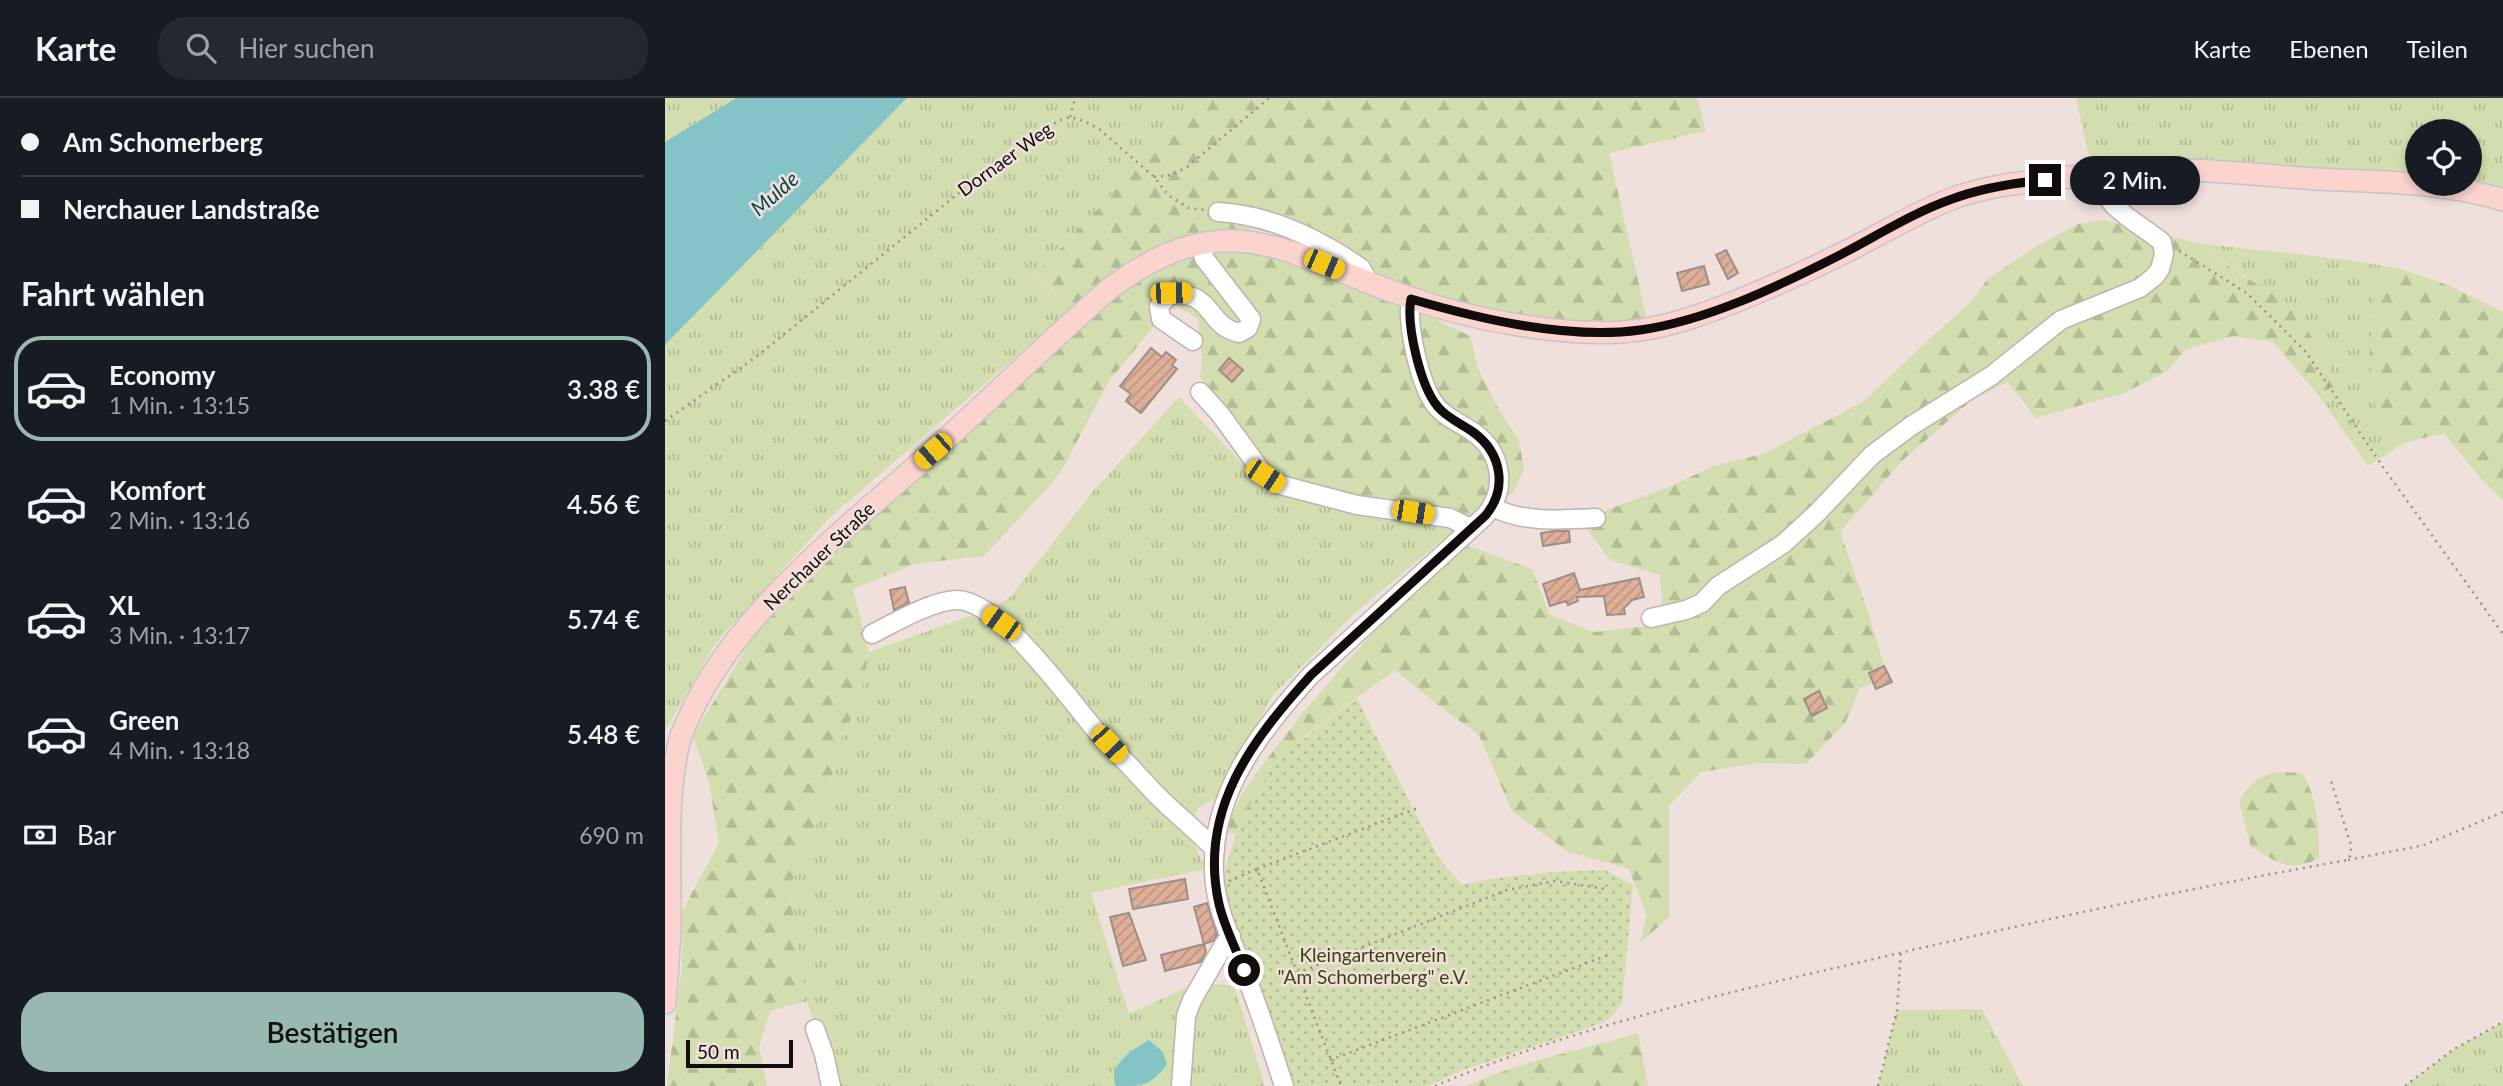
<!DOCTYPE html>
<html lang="de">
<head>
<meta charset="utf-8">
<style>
	:root { --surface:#171b24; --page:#242831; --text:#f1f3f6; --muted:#9ea1a6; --line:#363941; --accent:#98b8b2 }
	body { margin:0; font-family:Lato,sans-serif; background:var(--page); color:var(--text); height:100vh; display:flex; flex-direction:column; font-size:26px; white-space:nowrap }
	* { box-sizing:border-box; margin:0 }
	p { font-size:23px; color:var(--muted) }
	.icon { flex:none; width:38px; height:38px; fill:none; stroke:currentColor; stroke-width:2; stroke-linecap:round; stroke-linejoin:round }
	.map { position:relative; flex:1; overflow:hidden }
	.details { display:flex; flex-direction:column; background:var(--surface); width:665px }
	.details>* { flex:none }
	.hud { display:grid; align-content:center; height:154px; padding:0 21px; background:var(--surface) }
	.tools { position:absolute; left:1740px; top:21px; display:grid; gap:14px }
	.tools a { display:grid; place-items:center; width:77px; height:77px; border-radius:50%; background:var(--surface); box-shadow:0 4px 10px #0003; font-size:35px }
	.scale { position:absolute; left:21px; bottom:18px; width:107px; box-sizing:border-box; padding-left:7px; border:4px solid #120d0c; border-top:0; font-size:19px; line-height:24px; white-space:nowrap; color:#120d0c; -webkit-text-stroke:5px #f0e0db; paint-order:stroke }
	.end { position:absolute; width:32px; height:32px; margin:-16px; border:9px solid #120d0c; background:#fff; box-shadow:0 0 0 4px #fff }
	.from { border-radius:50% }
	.bubble { position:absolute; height:49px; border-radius:24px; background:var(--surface); box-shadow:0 4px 10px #0003; font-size:23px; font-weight:600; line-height:49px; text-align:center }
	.car { position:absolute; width:21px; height:42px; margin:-21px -10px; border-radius:9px; box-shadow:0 0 5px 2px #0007; background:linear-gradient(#f5c518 24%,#345 0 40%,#f5c518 0 76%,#345 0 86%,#f5c518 0) }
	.hud b { display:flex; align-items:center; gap:24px; height:66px; font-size:26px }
	.hud b+b { border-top:2px solid var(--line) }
	.hud i { width:18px; height:18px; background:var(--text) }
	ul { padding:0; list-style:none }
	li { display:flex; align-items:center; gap:21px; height:105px; margin:0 14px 10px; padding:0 7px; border:4px solid transparent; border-radius:28px }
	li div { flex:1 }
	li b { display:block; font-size:26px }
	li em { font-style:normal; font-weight:600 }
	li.current { border-color:var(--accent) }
	li>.icon { width:63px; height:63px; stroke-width:1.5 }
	h2 { padding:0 21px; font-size:32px; line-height:84px }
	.pay { display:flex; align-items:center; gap:18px; height:77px; padding:0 21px; font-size:26px }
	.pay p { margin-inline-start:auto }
	.action { display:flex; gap:14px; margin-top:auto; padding:14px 21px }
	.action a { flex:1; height:80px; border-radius:28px; background:var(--accent); color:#111; font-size:28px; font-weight:600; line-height:80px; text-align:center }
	header { display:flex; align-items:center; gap:42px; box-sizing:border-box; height:98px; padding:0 35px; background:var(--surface); border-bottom:2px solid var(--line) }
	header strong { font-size:33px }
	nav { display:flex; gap:38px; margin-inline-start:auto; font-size:24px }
	.search { width:490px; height:63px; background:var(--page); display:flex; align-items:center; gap:18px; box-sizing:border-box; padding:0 24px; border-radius:28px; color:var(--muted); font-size:26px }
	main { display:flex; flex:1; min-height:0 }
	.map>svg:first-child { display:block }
	.grass { fill:url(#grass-tufts) }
	.forest { fill:url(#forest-firs) }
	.garden { fill:url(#garden-dots) }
	.water { fill:#85c4c6 }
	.building { fill:url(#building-hatch); stroke:#9c8f89; stroke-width:2 }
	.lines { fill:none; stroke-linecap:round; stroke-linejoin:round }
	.minor-casing { stroke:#c1b2ad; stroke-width:21 }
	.major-casing { stroke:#c6c5c5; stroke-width:24 }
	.path { stroke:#9c908d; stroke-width:2.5; stroke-dasharray:2 5; stroke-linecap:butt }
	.minor { stroke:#fff; stroke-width:18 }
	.major { stroke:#fbd4cf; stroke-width:21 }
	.route { stroke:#120d0c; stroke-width:9 }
	.labels { text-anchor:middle; stroke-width:5; stroke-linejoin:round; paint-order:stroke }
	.street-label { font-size:19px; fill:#120d0c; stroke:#f0e0db }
	.park-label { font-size:19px; fill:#3a430e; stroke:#f0e0db }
	.water-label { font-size:21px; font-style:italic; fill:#0a4548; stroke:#f0e0db }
</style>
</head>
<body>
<header>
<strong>Karte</strong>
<div class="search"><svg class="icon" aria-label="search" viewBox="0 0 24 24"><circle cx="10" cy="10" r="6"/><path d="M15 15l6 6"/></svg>Hier suchen</div>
<nav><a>Karte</a><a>Ebenen</a><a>Teilen</a></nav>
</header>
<main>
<section class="details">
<div class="hud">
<b><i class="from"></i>Am Schomerberg</b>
<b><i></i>Nerchauer Landstraße</b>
</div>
<h2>Fahrt wählen</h2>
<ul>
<li class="current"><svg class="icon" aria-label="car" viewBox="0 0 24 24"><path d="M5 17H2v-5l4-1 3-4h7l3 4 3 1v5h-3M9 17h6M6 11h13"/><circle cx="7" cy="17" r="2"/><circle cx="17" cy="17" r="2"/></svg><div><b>Economy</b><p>1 Min. · 13:15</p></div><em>3.38 €</em></li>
<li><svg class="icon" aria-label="car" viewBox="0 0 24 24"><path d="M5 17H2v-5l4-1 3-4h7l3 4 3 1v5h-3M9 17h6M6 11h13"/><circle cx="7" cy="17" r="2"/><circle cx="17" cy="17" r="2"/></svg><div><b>Komfort</b><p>2 Min. · 13:16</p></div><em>4.56 €</em></li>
<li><svg class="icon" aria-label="car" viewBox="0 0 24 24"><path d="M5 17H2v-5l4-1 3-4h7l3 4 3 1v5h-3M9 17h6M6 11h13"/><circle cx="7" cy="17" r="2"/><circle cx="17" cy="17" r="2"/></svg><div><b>XL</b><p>3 Min. · 13:17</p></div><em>5.74 €</em></li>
<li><svg class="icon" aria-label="car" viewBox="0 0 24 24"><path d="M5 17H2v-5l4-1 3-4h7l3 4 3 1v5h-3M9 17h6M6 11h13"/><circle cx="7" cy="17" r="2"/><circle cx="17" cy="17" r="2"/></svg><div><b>Green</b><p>4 Min. · 13:18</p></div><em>5.48 €</em></li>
</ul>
<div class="pay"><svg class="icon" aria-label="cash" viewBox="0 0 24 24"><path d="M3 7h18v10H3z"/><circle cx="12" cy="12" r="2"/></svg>Bar<p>690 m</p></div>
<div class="action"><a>Bestätigen</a></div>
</section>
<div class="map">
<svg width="1838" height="988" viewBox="0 0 1838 988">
	<defs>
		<pattern id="grass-tufts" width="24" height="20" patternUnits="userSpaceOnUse" patternTransform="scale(1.75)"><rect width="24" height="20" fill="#d2deaf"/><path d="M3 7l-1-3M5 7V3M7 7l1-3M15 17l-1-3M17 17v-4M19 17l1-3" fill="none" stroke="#b3bd95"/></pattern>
		<pattern id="forest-firs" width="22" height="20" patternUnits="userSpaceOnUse" patternTransform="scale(1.75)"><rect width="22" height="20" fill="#d2deaf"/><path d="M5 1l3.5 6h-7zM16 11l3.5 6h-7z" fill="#b3bd95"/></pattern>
		<pattern id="garden-dots" width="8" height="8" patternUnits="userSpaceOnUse" patternTransform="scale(1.75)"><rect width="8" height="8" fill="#d2deaf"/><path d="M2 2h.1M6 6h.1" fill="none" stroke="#b3bd95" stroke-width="1.8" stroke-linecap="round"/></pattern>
		<pattern id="building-hatch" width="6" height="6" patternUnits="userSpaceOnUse" patternTransform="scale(1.75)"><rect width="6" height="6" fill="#deae97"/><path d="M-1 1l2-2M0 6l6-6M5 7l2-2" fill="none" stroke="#bd9481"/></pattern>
	</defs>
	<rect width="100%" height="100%" fill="#f0e0db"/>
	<path class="grass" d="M 0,0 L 71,0 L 0,44 Z
		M 242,0 L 542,0 L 535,10 L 504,20 L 488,52 L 371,178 L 408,210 L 164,420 L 50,546 L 0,633 L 0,247 Z
		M 1411,0 L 1838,0 L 1838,94 L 1804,86 L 1804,33 L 1752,33 L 1752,80 L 1426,69 Z
		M 1532,145 C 1600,154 1668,157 1735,171 L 1711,184 L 1710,307 L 1739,345 L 1703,368 L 1654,298 L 1669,288 L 1660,260 L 1629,212 Z
		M 514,299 L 605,395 L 792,430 L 689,516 L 607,598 L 557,696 L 533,710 L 525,737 L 541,771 L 426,795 L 464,916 L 529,886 L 569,887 L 600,988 L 170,988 L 142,903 L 124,790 L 162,701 L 174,645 L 195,602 L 204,554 L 333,508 L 346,498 L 429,392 Z
		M 1317,911 L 1358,988 L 1213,988 L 1232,912 Z
		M 1838,924 L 1838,988 L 1740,988 L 1789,951 Z"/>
	<path class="forest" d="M 542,0 L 1032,0 L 1041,33 L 944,55 L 982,222 C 911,230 840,219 772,199 C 756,195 740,191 726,185 C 693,172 662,153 629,141 C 569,119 502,134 452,172 C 437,184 423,198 408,210 L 371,177 L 488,52 L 504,20 L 535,10 Z
		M 1438,122 L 1532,145 L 1574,175 L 1609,197 L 1629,212 L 1660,260 L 1669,288 L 1654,298 L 1608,244 L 1568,238 L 1521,251 L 1504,272 L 1459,295 L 1371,320 L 1343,284 L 1307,302 L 1237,363 L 1175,434 L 1203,514 L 1223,580 L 1195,590 L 1180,625 L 1141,666 L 1093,665 L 1036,674 L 1004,708 L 1004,819 L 975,845 L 982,817 L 964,771 L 902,753 L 847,713 L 814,637 L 773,607 L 730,572 L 641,637 L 598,683 L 571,736 L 563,734 C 566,705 592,675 609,652 C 665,578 730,512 792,444 L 867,471 L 885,517 L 929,534 L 999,526 L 995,477 L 945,462 L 915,422 L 1001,390 L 1049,368 L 1098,356 L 1198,304 L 1262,243 L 1305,205 L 1322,182 L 1370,149 L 1413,126 Z
		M 562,146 L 671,173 L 805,238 L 813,270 L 832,308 L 854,343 L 859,371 L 848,395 L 799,421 L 739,402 L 678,395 L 610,376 L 560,308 L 535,279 L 537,262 L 533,221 L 508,205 L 444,283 L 399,368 L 387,385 L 319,458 L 249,466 L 188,491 L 204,554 L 195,602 L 174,645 L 162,701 L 124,790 L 142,903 L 105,913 L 94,949 L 102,988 L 2,988 L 17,868 L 16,815 L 54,745 L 44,684 L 28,638 L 91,534 L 199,428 L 469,179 Z
		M 1735,171 L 1783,187 L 1838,214 L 1838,403 L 1816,381 L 1779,335 L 1739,345 L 1710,307 L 1704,259 L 1711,183 Z
		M 1616,674 L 1637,675 C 1652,698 1655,733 1654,760 C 1623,776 1613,764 1586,749 L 1574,703 C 1587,683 1592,678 1616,674 Z
		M 973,935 L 983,988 L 802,988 C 857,962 916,953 973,935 Z"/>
	<path class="garden" d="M 692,601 L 773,759 L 797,787 L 826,781 L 888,774 L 940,772 L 968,787 L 957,905 L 949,916 L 938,925 L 801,971 L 762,988 L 621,988 L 557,787 C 562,756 581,708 599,682 C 623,650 659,624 692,601 Z"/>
	<path class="water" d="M 71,0 L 242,0 L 0,247 L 0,44 Z
		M 484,942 L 498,954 L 502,967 C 484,988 480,988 451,988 C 442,967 468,951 484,942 Z"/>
	<path class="building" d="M 1061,152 L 1073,175 L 1063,181 L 1051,157 Z
		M 1039,168 L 1044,186 L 1017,193 L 1012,175 Z
		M 486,250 L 497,259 L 501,254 L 511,262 L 507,267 L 512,271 L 476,315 L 461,303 L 466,296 L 455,288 Z
		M 564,260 L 578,272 L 567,284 L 554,272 Z
		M 890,433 L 904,433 L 905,444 L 878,448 L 876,435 Z
		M 909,475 L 915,492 L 974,480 L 979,499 L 967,502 L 959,510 L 960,516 L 942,517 L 939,498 L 912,499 L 913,503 L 903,507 L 901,503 L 885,508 L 878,486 Z
		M 240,489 L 244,505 L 229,512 L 225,492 Z
		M 1219,568 L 1227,584 L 1211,591 L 1204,575 Z
		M 1154,593 L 1162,610 L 1147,618 L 1139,601 Z
		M 520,781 L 523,801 L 468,811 L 464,791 Z
		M 542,805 L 552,837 L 548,843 L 539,846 L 529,809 Z
		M 464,815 L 481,862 L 458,868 L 445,819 Z
		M 539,846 L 541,854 L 536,864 L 500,873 L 496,857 Z"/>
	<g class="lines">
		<g class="minor-casing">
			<path id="minor" d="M 553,114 C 606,117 653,140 696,170 L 700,177 L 699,184
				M 528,243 L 496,221 L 494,208 L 506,196 C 550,194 540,227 574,235 L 583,230 L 586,221 L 539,160 L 536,144
				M 535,294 L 555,316 L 600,378 L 612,386 L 692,407 L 785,420 L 805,430
				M 828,409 C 856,425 899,422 931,420
				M 986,520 L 1021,512 L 1037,505 L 1053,488 L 1118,446 L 1152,415 L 1207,357 L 1246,328 L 1326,278 L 1396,222 L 1475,190 L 1490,178 L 1495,171 L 1499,156 L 1497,144 C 1471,123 1439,110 1431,76
				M 207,536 C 229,525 266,503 291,502 C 333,500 407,605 433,635 C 450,653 468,671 485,690 C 505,712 530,730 550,752
				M 150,931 L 159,956 L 166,988
				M 516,988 L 521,918 L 527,902 L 560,845 L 566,838
				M 619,988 C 607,952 596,916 582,881 C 569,847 550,811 549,774 C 546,695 595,633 646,577 L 820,418 C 843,391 837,354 808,334 C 797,326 781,320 772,309 C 755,289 741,226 746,200"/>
		</g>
		<g class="major-casing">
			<path id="major" d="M 0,905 C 2,877 5,849 5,820 C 6,760 0,699 15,641 C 57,523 179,434 268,353 C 327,300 384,243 444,191 C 565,101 621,157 743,199 C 803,221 894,238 958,234 C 999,231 1040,216 1077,201 C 1108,188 1140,174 1170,159 C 1208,141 1243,119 1281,103 C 1315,89 1351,85 1388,81 C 1431,76 1475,71 1519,72 C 1563,73 1606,78 1650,81 C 1712,84 1778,83 1838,102"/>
		</g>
		<path class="path" d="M 405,19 L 410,0
			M 489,79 L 507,77 L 522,69 L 604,0
			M 1514,153 L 1582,195 L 1641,254 L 1720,372 L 1838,536
			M 0,323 L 91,259 L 326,69 L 393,23 L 405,19 L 419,23 L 434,31 L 489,79 L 503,97 L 524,110 L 540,112
			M 1683,762 L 1759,747 L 1838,714
			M 592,771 L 753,710
			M 564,783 L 592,771 L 676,988
			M 632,875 L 842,792 L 890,783 L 941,791
			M 665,962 L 943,857
			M 770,988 C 906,930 1052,897 1196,864 C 1358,826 1519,791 1683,762 L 1686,756 L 1686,747 L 1666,683
			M 1213,988 L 1232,912 L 1236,853
			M 1740,988 L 1789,951 L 1838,924"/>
		<use href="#minor" class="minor"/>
		<use href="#major" class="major"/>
	</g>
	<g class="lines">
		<path class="route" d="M 579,872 C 571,851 559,828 554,806 C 533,713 586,643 646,577 L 820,418 C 843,391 837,355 808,334 C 797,326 782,320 773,309 C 755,288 741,226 746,201 C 815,221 903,242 975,232 C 1041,223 1114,188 1173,158 C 1210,139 1247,115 1287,101 C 1317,90 1348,85 1380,82"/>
	</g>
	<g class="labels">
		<g class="street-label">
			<text transform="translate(340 61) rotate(-36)" y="7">Dornaer Weg</text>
			<text transform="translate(154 458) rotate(-44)" y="7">Nerchauer Straße</text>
		</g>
		<g class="park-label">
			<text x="708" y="864">Kleingartenverein<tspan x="708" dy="22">"Am Schomerberg" e.V.</tspan></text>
		</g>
		<g class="water-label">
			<text transform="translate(110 96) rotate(-41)" y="7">Mulde</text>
		</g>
	</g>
</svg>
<div class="tools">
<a><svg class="icon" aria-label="locate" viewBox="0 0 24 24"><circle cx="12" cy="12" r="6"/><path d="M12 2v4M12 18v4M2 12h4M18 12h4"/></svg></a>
</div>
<div class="scale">50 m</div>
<i class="end from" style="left:579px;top:872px"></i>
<i class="end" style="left:1380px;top:82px"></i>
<div class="bubble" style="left:1405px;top:58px;width:130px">2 Min.</div>
<i class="car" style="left:659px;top:166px;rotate:113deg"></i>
<i class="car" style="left:506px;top:195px;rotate:89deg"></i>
<i class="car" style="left:268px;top:353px;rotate:229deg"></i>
<i class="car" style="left:600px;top:378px;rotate:123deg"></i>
<i class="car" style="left:748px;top:414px;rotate:99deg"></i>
<i class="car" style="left:336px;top:525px;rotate:305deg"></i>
<i class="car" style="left:444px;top:646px;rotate:137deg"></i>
</div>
</main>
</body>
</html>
